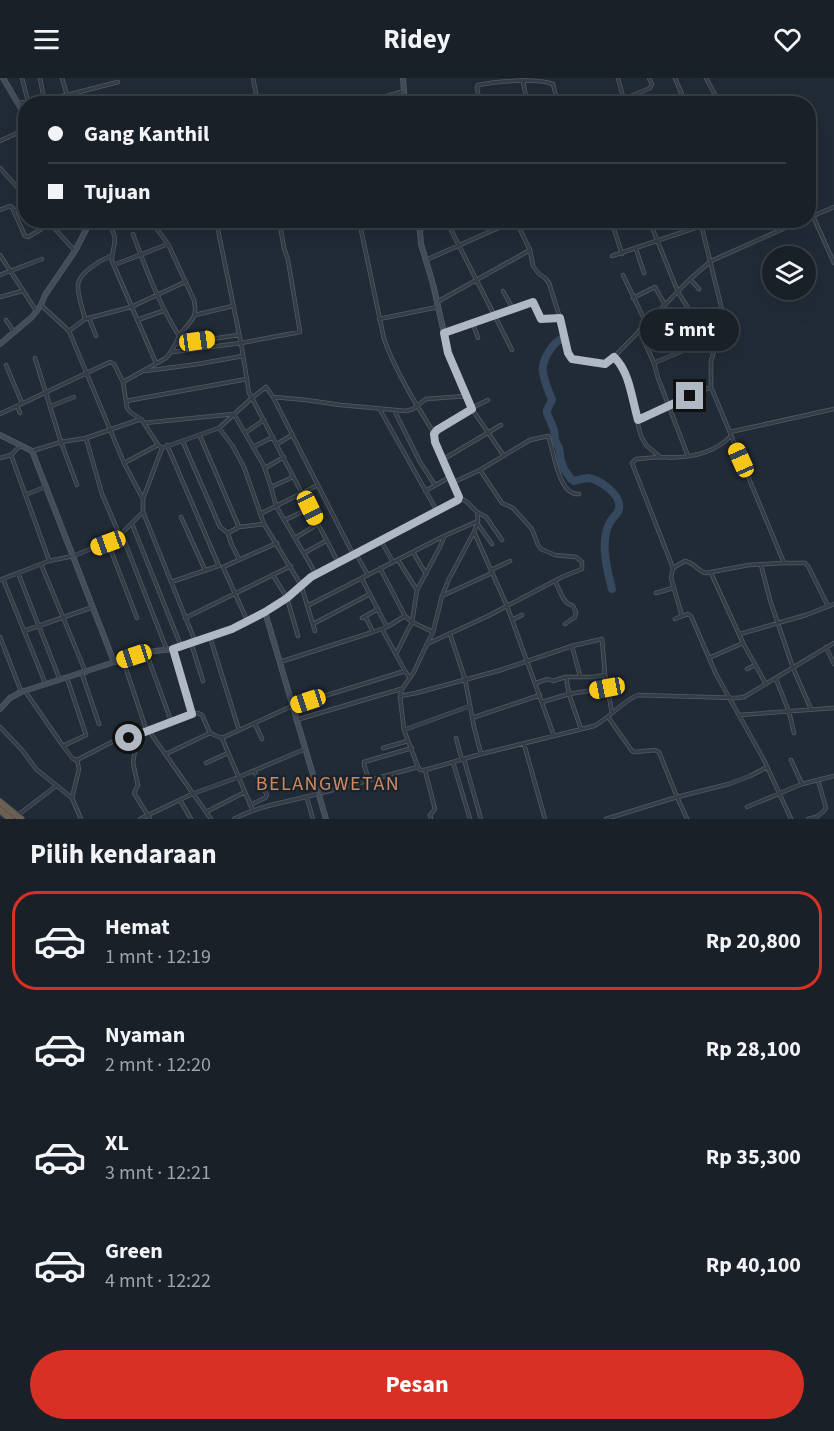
<!DOCTYPE html>
<html lang="id">
<head>
<meta charset="utf-8">
<style>
	:root { --surface:#192028; --page:#262d34; --text:#f1f3f6; --muted:#9fa3a8; --line:#373e45; --accent:#d93025 }
	body { margin:0; font-family:"Source Sans 3",sans-serif; background:var(--page); color:var(--text); height:100vh; display:flex; flex-direction:column; font-size:22px; white-space:nowrap }
	* { box-sizing:border-box; margin:0 }
	p { font-size:20px; color:var(--muted) }
	.icon { flex:none; width:33px; height:33px; fill:none; stroke:currentColor; stroke-width:2; stroke-linecap:round; stroke-linejoin:round }
	.map { position:relative; height:741px; overflow:hidden }
	.details { display:flex; flex-direction:column; background:var(--surface); flex:1 }
	.details>* { flex:none }
	.top-card { position:absolute; left:18px; top:18px; width:798px; height:132px; border-radius:24px; box-shadow:0 6px 24px #0002,0 0 0 2px var(--line); display:grid; align-content:center; height:132px; padding:0 30px; background:var(--surface) }
	.buttons { position:absolute; left:762px; top:168px; display:grid; gap:12px }
	.buttons a { display:grid; place-items:center; width:54px; height:54px; border-radius:50%; background:var(--surface); box-shadow:0 6px 24px #0002,0 0 0 2px var(--line); font-size:30px }
	.end { position:absolute; width:27px; height:27px; margin:-14px; border:8px solid #afb8c3; background:#111; box-shadow:0 0 0 3px #111 }
	.from { border-radius:50% }
	.bubble { position:absolute; height:42px; border-radius:21px; background:var(--surface); box-shadow:0 6px 24px #0002,0 0 0 2px var(--line); font-size:20px; font-weight:700; line-height:42px; text-align:center }
	.car { position:absolute; width:18px; height:36px; margin:-18px -9px; border-radius:8px; box-shadow:0 0 4px 2px #0007; background:linear-gradient(#f5c518 24%,#345 0 40%,#f5c518 0 76%,#345 0 86%,#f5c518 0) }
	.top-card b { display:flex; align-items:center; gap:21px; height:57px; font-size:22px }
	.top-card b+b { border-top:2px solid var(--line) }
	.top-card i { width:15px; height:15px; background:var(--text) }
	ul { padding:0; list-style:none }
	li { display:flex; align-items:center; gap:18px; height:99px; margin:0 12px 9px; padding:0 18px; border:3px solid transparent; border-radius:24px }
	li div { flex:1 }
	li b { display:block; font-size:22px }
	li em { font-style:normal; font-weight:700 }
	li.selected { border-color:var(--accent) }
	li>.icon { width:54px; height:54px; stroke-width:1.5 }
	h2 { padding:0 30px; font-size:27px; line-height:72px }
	.cta { display:flex; gap:12px; margin-top:auto; padding:12px 30px }
	.cta a { flex:1; height:69px; border-radius:36px; background:var(--accent); color:#fff; font-size:24px; font-weight:700; line-height:69px; text-align:center }
	header { display:flex; justify-content:space-between; align-items:center; height:78px; padding:0 30px; background:var(--surface); font-size:27px; font-weight:700 }
	.map>svg:first-child { display:block }
	.lines { fill:none; stroke-linecap:round; stroke-linejoin:round }
	.river { stroke:#35485d; stroke-width:8 }
	.street-casing { stroke:#525b64; stroke-width:4.5 }
	.secondary-casing { stroke:#525b64; stroke-width:6 }
	.highway-casing { stroke:#3f4851; stroke-width:8 }
	.street { stroke:#343d47; stroke-width:3 }
	.secondary { stroke:#434c59; stroke-width:4.5 }
	.highway { stroke:#6c6052; stroke-width:6 }
	.route { stroke:#afb8c3; stroke-width:8 }
	.labels { text-anchor:middle; stroke-width:4.5; stroke-linejoin:round; paint-order:stroke }
	.quarter-label { font-size:20px; letter-spacing:1.5px; fill:#cd8960; stroke:#1a222b }
</style>
</head>
<body>
<header><svg class="icon" aria-label="menu" viewBox="0 0 24 24"><path d="M4 6h16M4 12h16M4 18h16"/></svg>Ridey<svg class="icon" aria-label="heart" viewBox="0 0 24 24"><path d="M12 20l-8-8c-3-5 5-10 8-4 3-6 11-1 8 4z"/></svg></header>
<div class="map">
<svg width="834" height="741" viewBox="0 0 834 741">
	<rect width="100%" height="100%" fill="#212b36"/>
	<g class="lines">
		<path class="river" d="M 564,260 C 553,263 541,283 543,294 C 544,303 549,314 552,322 L 547,332 L 547,335 L 554,352 L 555,362 L 559,370 L 561,383 L 564,391 L 571,401 L 574,403 C 579,402 583,400 588,400 C 599,401 618,415 619,426 C 621,435 612,439 609,446 C 600,465 607,492 612,511"/>
		<g class="street-casing">
			<path id="street" d="M 22,0 L 28,23
				M 253,0 L 258,26
				M 618,0 L 625,26
				M 675,0 L 686,26
				M 706,0 L 720,26
				M 523,3 L 526,19 L 532,26
				M 44,21 L 67,17 L 62,0
				M 624,21 L 650,10 L 652,6 L 649,0
				M 18,25 L 44,21 L 40,0
				M 69,26 L 67,17 L 118,4
				M 361,26 L 404,13
				M 480,26 L 477,10 L 478,7 C 498,3 535,0 553,6 L 558,26
				M 707,26 L 719,22
				M 0,63 L 26,51
				M 0,90 L 26,119
				M 0,132 L 10,128 L 12,129 L 25,158 L 28,159 L 40,152
				M 15,133 L 26,124
				M 813,138 L 834,185
				M 808,140 L 834,129
				M 47,142 L 75,173
				M 107,142 C 109,147 113,152 114,157 C 117,165 111,174 112,183 L 156,285
				M 150,142 L 168,166 L 194,222 C 195,227 196,233 194,238 C 191,245 183,251 179,258 C 175,267 173,273 166,280 L 123,304 L 127,330 L 130,334 L 142,342 L 158,367
				M 216,142 L 241,265 L 249,315 L 252,320 L 338,484
				M 359,142 L 384,261 C 396,294 415,325 434,355
				M 611,142 L 622,176
				M 649,142 L 678,214 L 688,230
				M 700,142 L 724,240 L 711,283 L 711,309 L 784,485
				M 516,143 L 530,172
				M 680,143 L 681,142
				M 447,144 L 512,272
				M 420,151 L 453,142
				M 133,156 C 146,191 159,226 179,258
				M 636,171 L 644,195
				M 0,177 L 37,234
				M 612,178 L 701,148
				M 426,182 L 516,142
				M 114,187 L 168,166
				M 0,197 L 42,181
				M 623,197 L 646,245
				M 690,201 L 699,211
				M 503,213 L 513,231
				M 0,219 L 22,213
				M 633,220 L 655,209 L 665,227
				M 437,224 L 530,172 L 533,188 L 539,196 L 545,200 L 549,205 L 560,240
				M 41,227 L 69,253 L 124,385 L 143,421
				M 655,235 L 675,276
				M 195,237 L 233,228
				M 89,240 L 96,258
				M 85,241 C 83,231 77,217 78,206 C 80,194 101,182 111,178
				M 379,241 L 438,229
				M 6,242 L 14,254
				M 137,242 L 163,233
				M 473,246 L 478,260
				M 639,252 L 654,285 L 658,300 L 688,378
				M 69,253 L 85,241 L 131,229 L 185,204
				M 444,255 L 533,224 L 541,241 L 547,242 L 560,240 L 570,280 L 572,281 L 605,286 L 608,285 L 690,201 L 711,183 L 803,142
				M 177,266 L 239,257
				M 172,274 L 241,265 L 300,254 L 288,182 L 284,170 L 279,142
				M 614,279 L 624,294 L 641,358 L 646,367 L 660,379 C 686,381 712,377 731,358
				M 35,280 L 61,364 L 77,407
				M 654,285 L 720,257
				M 6,287 L 22,325
				M 145,293 L 198,286 L 243,278
				M 273,319 L 353,476
				M 126,323 L 247,301
				M 17,328 L 20,335
				M 51,328 L 74,319
				M 379,330 L 437,433
				M 472,330 L 488,322
				M 472,331 L 504,378
				M 394,332 L 420,384 L 435,407
				M 0,336 L 110,284 L 114,286 L 123,304
				M 638,342 L 711,309
				M 144,345 L 234,336 L 264,388 L 271,409 L 276,428 L 316,496
				M 219,350 L 232,367 L 244,389 L 264,446 L 301,507 L 315,553
				M 730,354 L 834,331
				M 245,355 L 264,342
				M 200,358 L 239,449
				M 86,360 L 102,416 L 120,458
				M 183,364 L 220,449 L 228,455 L 239,449 L 264,446
				M 277,366 L 292,357
				M 167,367 L 219,488
				M 253,369 L 273,359
				M 162,370 L 143,421 L 143,434 L 195,563
				M 32,373 L 61,364 L 86,360 L 141,341
				M 11,377 L 49,482
				M 660,379 L 636,381 L 632,385 L 673,490 L 671,500 L 682,538 L 688,536 L 691,538 L 716,596 L 764,682 L 791,741
				M 0,380 L 11,377 L 21,367
				M 442,382 L 501,347
				M 124,385 L 158,367 L 162,370 L 219,350 L 252,320 L 266,309 L 273,319 L 306,322 L 341,327 L 406,333 L 413,331 L 426,321 L 467,318
				M 265,390 L 284,379
				M 452,405 L 480,392 L 530,362 L 548,358 C 554,372 558,418 579,416
				M 271,409 L 293,399
				M 425,413 L 450,399
				M 25,417 L 45,409
				M 459,419 L 467,424 L 477,434 L 486,439 L 502,462
				M 260,436 L 318,407
				M 181,439 L 205,492
				M 285,442 L 310,430
				M 478,443 L 474,454 L 507,528 L 554,658
				M 477,445 L 492,466
				M 132,446 L 181,568
				M 228,455 L 231,465 L 239,481
				M 122,457 L 167,572
				M 295,460 L 318,446
				M 381,463 L 393,484
				M 108,465 L 137,540
				M 413,474 L 426,496
				M 304,475 L 326,463
				M 356,476 L 368,497
				M 398,482 L 417,512
				M 41,486 L 86,595
				M 761,487 L 770,522 L 793,590 L 811,631
				M 380,490 L 405,538
				M 673,490 L 685,483 C 694,484 698,494 706,495 L 749,487 L 784,485 L 805,485 L 808,488 L 828,528
				M 491,492 L 510,483
				M 18,495 L 60,602
				M 711,495 L 743,565 L 766,606
				M 273,497 L 287,520 L 298,558
				M 3,501 L 46,607
				M 362,501 L 387,549
				M 0,502 L 49,483 L 73,478 L 116,461 L 142,435
				M 555,503 L 563,520 L 567,525 L 573,528 L 576,534 L 575,539 L 565,546
				M 171,504 L 218,488
				M 656,515 L 673,510
				M 442,518 L 492,495
				M 309,527 L 444,458 L 478,443 L 477,434
				M 365,538 L 373,554
				M 185,540 L 291,488
				M 362,540 L 378,531
				M 675,541 L 682,538
				M 247,542 L 223,489 L 277,465
				M 512,542 L 522,537
				M 313,546 L 370,516
				M 382,551 L 405,593
				M 24,553 L 93,529
				M 450,556 L 465,601 L 474,649 L 481,676
				M 740,556 L 806,537 L 834,526
				M 0,559 L 21,613
				M 210,559 L 239,652
				M 191,565 L 203,603
				M 427,566 L 488,538 L 562,499 L 582,491 L 582,484 L 576,479 L 555,477 L 541,471 L 538,467 L 532,451 L 513,430 L 502,425 L 480,392
				M 572,568 L 580,598
				M 826,569 L 834,586
				M 173,571 L 192,635
				M 146,574 L 171,643
				M 396,576 L 412,544 L 417,512 L 440,469 L 444,459
				M 709,580 L 743,565
				M 123,582 L 147,654
				M 280,584 L 373,554 L 387,549 L 405,538 L 412,544 L 433,554
				M 747,591 L 755,587
				M 82,596 L 99,646
				M 776,601 L 789,634 L 794,655
				M 536,605 L 548,601 L 553,603 L 565,599
				M 25,613 L 63,668 L 73,681 L 77,682 L 112,664 L 144,655 L 171,643 L 192,636 L 198,635 L 202,637 L 210,655 L 222,660 L 292,628 L 405,593 L 410,600
				M 400,618 L 416,615 L 501,592 L 572,568 L 602,561 L 605,597 L 612,635
				M 542,624 L 569,616 L 607,610
				M 739,637 L 834,630
				M 608,639 L 632,673 L 635,674 L 655,672 L 659,674 L 677,719 L 729,706 L 750,698 L 767,689
				M 472,640 L 540,617
				M 296,642 L 401,611
				M 255,646 L 262,661
				M 0,649 L 22,672 L 36,691 L 72,720
				M 581,651 L 569,616 L 566,599 L 593,599 L 605,597
				M 404,652 L 470,628
				M 149,653 L 211,741
				M 137,657 L 133,685 L 138,707 L 134,715 L 150,741
				M 222,660 L 253,733
				M 456,660 L 462,682
				M 524,666 L 545,741
				M 63,668 L 86,657 L 67,600
				M 383,670 L 408,663
				M 166,676 L 210,655
				M 464,681 L 481,741
				M 77,682 L 79,691 L 72,720 L 81,741
				M 791,682 L 802,706
				M 453,684 L 470,741
				M 206,685 L 228,675
				M 418,689 L 404,652 L 400,618 L 402,611 L 414,594 L 427,566 L 433,554 L 442,518 L 449,501 L 474,454
				M 425,692 L 435,731 L 430,737 L 431,741
				M 369,702 L 364,687 L 364,684 L 412,670
				M 307,720 L 313,741
				M 180,722 L 191,741
				M 250,727 L 265,720 L 267,717 L 254,693
				M 747,729 L 802,706 L 834,698
				M 206,734 L 245,714
				M 18,737 L 56,708
				M 816,739 L 823,734 L 826,730 L 818,702
				M 140,741 L 192,716 L 239,699 L 305,671
				M 234,741 C 256,729 281,725 305,719 C 343,710 380,699 418,689 L 420,692 L 425,692 L 481,676 L 594,648 C 610,640 621,624 638,617 L 737,620 L 744,619 L 834,565
				M 606,741 L 677,719 L 687,741
				M 808,741 L 816,739 L 817,741"/>
		</g>
		<g class="secondary-casing">
			<path id="secondary" d="M 3,0 L 26,39
				M 403,0 L 405,26
				M 0,266 L 32,239 L 41,227 L 45,217 L 75,173 L 91,142
				M 0,357 L 32,373 L 114,584
				M 265,534 L 326,741
				M 0,631 L 10,620 L 21,614 L 146,574 L 173,571 L 232,551 L 278,527 L 316,496 L 458,422 L 459,419 L 434,364 L 434,356 L 437,352 L 472,331 L 446,268 L 444,255 L 433,206 L 421,166 L 419,142"/>
		</g>
		<g class="highway-casing">
			<path id="highway" d="M 0,724 L 21,741
				M 0,732 L 11,741"/>
		</g>
		<use href="#street" class="street"/>
		<use href="#secondary" class="secondary"/>
		<use href="#highway" class="highway"/>
	</g>
	<g class="lines">
		<path class="route" d="M 129,660 L 192,636 L 173,571 L 232,551 L 265,534 L 287,520 L 311,499 L 458,422 L 459,419 L 435,364 L 434,356 L 437,352 L 472,331 L 448,275 L 444,255 L 533,224 L 541,241 L 560,240 L 568,275 L 572,281 L 605,286 L 614,279 C 630,294 632,322 638,342 L 690,318"/>
	</g>
	<g class="labels">
		<g class="quarter-label">
			<text x="328" y="712">BELANGWETAN</text>
		</g>
	</g>
</svg>
<div class="buttons">
<a><svg class="icon" aria-label="layers" viewBox="0 0 24 24"><path d="M12 4l9 5-9 5-9-5zM3 14l9 5 9-5"/></svg></a>
</div>
<i class="end from" style="left:129px;top:660px"></i>
<i class="end" style="left:690px;top:318px"></i>
<div class="bubble" style="left:640px;top:231px;width:99px">5 mnt</div>
<i class="car" style="left:197px;top:263px;rotate:82deg"></i>
<i class="car" style="left:741px;top:382px;rotate:336deg"></i>
<i class="car" style="left:310px;top:430px;rotate:154deg"></i>
<i class="car" style="left:108px;top:465px;rotate:250deg"></i>
<i class="car" style="left:134px;top:578px;rotate:252deg"></i>
<i class="car" style="left:607px;top:610px;rotate:259deg"></i>
<i class="car" style="left:308px;top:623px;rotate:252deg"></i>
<div class="top-card">
<b><i class="from"></i>Gang Kanthil</b>
<b><i></i>Tujuan</b>
</div>
</div>
<section class="details">
<h2>Pilih kendaraan</h2>
<ul>
<li class="selected"><svg class="icon" aria-label="car" viewBox="0 0 24 24"><path d="M5 17H2v-5l4-1 3-4h7l3 4 3 1v5h-3M9 17h6M6 11h13"/><circle cx="7" cy="17" r="2"/><circle cx="17" cy="17" r="2"/></svg><div><b>Hemat</b><p>1 mnt · 12:19</p></div><em>Rp 20,800</em></li>
<li><svg class="icon" aria-label="car" viewBox="0 0 24 24"><path d="M5 17H2v-5l4-1 3-4h7l3 4 3 1v5h-3M9 17h6M6 11h13"/><circle cx="7" cy="17" r="2"/><circle cx="17" cy="17" r="2"/></svg><div><b>Nyaman</b><p>2 mnt · 12:20</p></div><em>Rp 28,100</em></li>
<li><svg class="icon" aria-label="car" viewBox="0 0 24 24"><path d="M5 17H2v-5l4-1 3-4h7l3 4 3 1v5h-3M9 17h6M6 11h13"/><circle cx="7" cy="17" r="2"/><circle cx="17" cy="17" r="2"/></svg><div><b>XL</b><p>3 mnt · 12:21</p></div><em>Rp 35,300</em></li>
<li><svg class="icon" aria-label="car" viewBox="0 0 24 24"><path d="M5 17H2v-5l4-1 3-4h7l3 4 3 1v5h-3M9 17h6M6 11h13"/><circle cx="7" cy="17" r="2"/><circle cx="17" cy="17" r="2"/></svg><div><b>Green</b><p>4 mnt · 12:22</p></div><em>Rp 40,100</em></li>
</ul>
<div class="cta"><a>Pesan</a></div>
</section>
</body>
</html>
